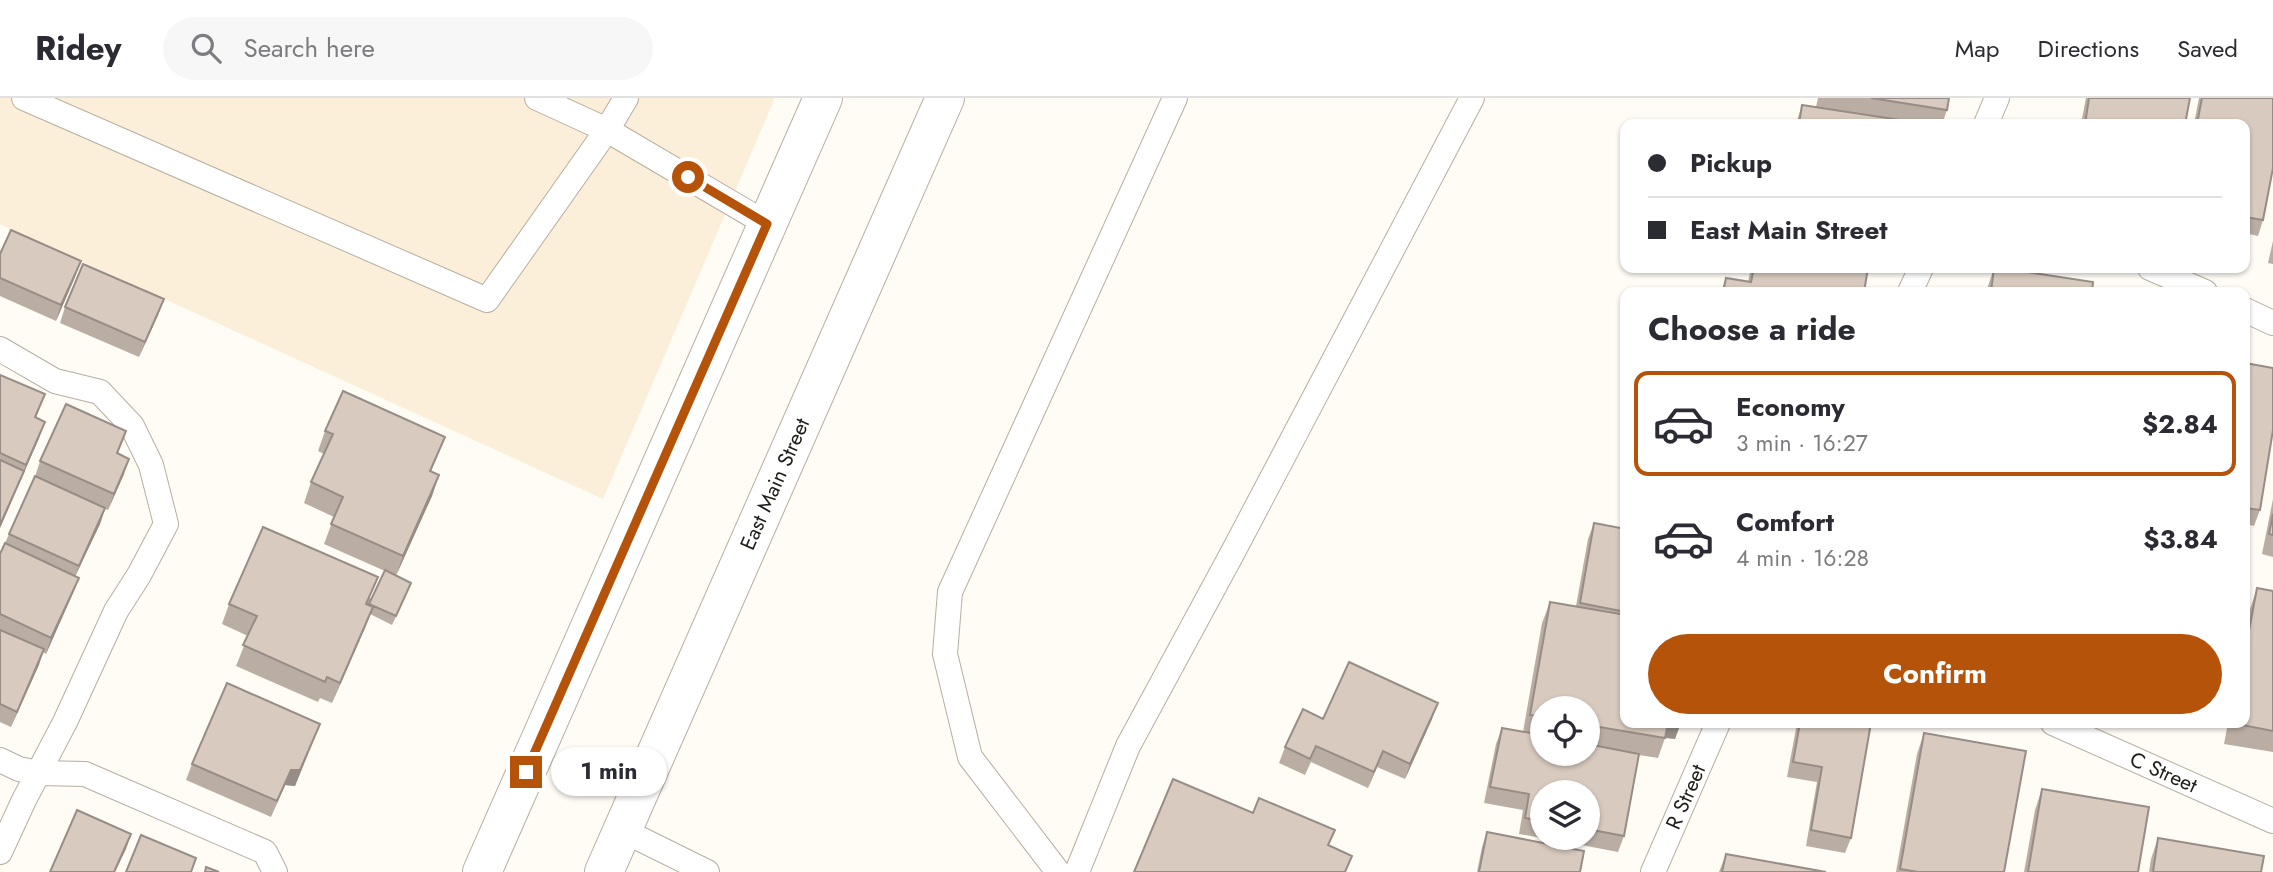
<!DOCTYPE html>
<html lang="en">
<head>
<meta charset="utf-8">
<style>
	:root { --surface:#fff; --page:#f7f7f7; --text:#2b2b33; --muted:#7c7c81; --line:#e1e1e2; --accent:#b45309 }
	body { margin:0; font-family:Jost,sans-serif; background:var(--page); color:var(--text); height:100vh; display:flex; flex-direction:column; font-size:26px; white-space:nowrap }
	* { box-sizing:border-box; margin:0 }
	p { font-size:23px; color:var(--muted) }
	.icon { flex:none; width:38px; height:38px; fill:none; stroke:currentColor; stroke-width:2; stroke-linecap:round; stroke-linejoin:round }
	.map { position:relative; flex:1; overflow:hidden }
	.panel { position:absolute; left:1620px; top:189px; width:630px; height:441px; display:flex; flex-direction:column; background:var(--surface); border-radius:14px; box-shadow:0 2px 5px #0004 }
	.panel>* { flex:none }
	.banner { position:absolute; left:1620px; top:21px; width:630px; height:154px; border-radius:14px; box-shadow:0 2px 5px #0004; display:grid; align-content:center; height:154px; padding:0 28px; background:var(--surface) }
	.buttons { position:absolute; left:1530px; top:598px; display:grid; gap:14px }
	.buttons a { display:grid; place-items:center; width:70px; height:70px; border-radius:50%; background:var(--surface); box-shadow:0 2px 5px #0004; font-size:35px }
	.end { position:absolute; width:32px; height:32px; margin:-16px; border:9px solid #b45309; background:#fff; box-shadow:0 0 0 4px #fff }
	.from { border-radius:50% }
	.bubble { position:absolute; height:49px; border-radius:24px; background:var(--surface); box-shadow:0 2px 5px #0004; font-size:23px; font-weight:700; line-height:49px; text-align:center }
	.banner b { display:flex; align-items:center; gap:24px; height:66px; font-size:26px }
	.banner b+b { border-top:2px solid var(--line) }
	.banner i { width:18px; height:18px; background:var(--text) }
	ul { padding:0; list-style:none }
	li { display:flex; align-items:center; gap:21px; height:105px; margin:0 14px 10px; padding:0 14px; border:4px solid transparent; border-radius:14px }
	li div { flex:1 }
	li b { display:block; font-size:26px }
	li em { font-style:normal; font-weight:700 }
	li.active { border-color:var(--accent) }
	li>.icon { width:63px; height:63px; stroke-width:1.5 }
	h2 { padding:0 28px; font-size:32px; line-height:84px }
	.cta { display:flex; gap:14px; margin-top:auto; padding:14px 28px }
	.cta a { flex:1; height:80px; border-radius:42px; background:var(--accent); color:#fff; font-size:28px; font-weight:700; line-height:80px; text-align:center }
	header { display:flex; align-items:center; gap:42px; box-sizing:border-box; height:98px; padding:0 35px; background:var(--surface); border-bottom:2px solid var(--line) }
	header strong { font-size:33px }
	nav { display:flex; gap:38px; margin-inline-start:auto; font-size:24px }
	.search { width:490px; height:63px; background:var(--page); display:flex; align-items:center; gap:18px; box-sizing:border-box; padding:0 24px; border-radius:38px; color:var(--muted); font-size:26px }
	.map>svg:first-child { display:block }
	.built { fill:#fcefd9 }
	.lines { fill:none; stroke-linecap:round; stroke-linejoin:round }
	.lane-casing { stroke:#b7aea0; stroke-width:26 }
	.primary-casing { stroke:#b7aea0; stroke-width:40 }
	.lane { stroke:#fff; stroke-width:24 }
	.primary { stroke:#fff; stroke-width:38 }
	.wall { fill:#baaea4; fill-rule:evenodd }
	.shaded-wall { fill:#978d86 }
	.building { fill:#d8cabf; stroke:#978d86; stroke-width:2 }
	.route { stroke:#b45309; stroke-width:9 }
	.labels { text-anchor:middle; stroke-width:7; stroke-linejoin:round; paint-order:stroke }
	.street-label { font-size:21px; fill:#211e19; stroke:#fff }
</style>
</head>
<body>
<header>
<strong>Ridey</strong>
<div class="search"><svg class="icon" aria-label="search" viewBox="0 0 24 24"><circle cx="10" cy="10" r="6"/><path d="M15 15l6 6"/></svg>Search here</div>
<nav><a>Map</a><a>Directions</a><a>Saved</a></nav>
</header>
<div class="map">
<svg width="2273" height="774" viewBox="0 0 2273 774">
	<rect width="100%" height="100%" fill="#fffbf5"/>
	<path class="built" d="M 0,0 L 775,0 L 603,401 L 0,126 Z"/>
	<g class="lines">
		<g class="lane-casing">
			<g id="lane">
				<path d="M 24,0 L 487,202 L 607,32 L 767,126"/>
				<path d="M 537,0 L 607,32 L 626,0"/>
				<path d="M 1986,26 L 1997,0"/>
				<path d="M 2150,170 L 2205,194"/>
				<path d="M 1910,194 L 1921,170"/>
				<path d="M 2245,212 L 2273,225"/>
				<path d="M 0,251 L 55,283 L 100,294 L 132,328 L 151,367 L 166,426 L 139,477 L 116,513 L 65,624 L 24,702 L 0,754"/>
				<path id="s1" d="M 2053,625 L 2273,723"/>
				<path d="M 0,662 L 19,671 L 38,675 L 85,676 L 265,754 L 275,774"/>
				<path d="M 622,732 L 707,774"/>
				<path d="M 1058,774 L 970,659 L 945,556 L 950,494 L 1175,0"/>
				<path d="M 1077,774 L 1128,648 L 1233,454 L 1472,0"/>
				<path id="s2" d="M 1653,774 L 1718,625"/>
			</g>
		</g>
		<g class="primary-casing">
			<g id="primary">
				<path d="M 482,774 L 823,0"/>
				<path id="s3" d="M 604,774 L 945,0"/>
			</g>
		</g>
		<use href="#lane" class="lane"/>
		<use href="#primary" class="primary"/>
	</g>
	<path class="wall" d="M 1818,0 L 1949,0 L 1947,12 L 1942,26 L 1796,26 L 1802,7 L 1816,9 Z
		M 2086,0 L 2190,0 L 2185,26 L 2081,26 Z
		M 2199,0 L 2273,0 L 2263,122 L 2258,138 L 2245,135 L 2245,26 L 2194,26 Z
		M 2273,143 L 2273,166 L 2268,165 Z
		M 0,156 L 75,179 L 56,223 L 0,198 Z
		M 1751,170 L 1868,170 L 1864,194 L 1721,194 L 1726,180 L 1748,184 Z
		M 1994,170 L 2092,194 L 1986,194 Z
		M 65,209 L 158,217 L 139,259 L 60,225 Z
		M 2245,265 L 2260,412 L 2254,428 L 2245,426 Z
		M 0,277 L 39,312 L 36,320 L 39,340 L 0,430 Z
		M 126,333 L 118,355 L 124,376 L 108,412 L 105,411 L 100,426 L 75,478 L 79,480 L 73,495 L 46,556 L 43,554 L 11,629 L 0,624 L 0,456 L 35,379 L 40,363 Z
		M 325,333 L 437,359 L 431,373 L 439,377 L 432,398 L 396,477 L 411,485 L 408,493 L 392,527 L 370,516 L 332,605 L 320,600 L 318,604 L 236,568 L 248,538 L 222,526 L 229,506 L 371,500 L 368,507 L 369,507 L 385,473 L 324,446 L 334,419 L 304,405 L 311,384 L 324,356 L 318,353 Z
		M 2273,401 L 2273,459 L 2262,456 Z
		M 1594,425 L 1626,431 L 1626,625 L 1675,641 L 1665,640 L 1658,660 L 1639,657 L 1624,738 L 1618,754 L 1545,740 L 1587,740 L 1587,695 L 1542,695 L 1542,740 L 1519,736 L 1523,712 L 1484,705 L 1496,646 L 1502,630 L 1523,634 L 1542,525 L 1550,504 L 1576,508 L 1588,441 ZM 1542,611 L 1587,611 L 1587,656 L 1542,656 Z
		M 2257,490 L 2273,493 L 2273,654 L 2224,646 L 2228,625 L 2245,625 L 2245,535 L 2250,511 Z
		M 1323,621 L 1432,621 L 1405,681 L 1377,669 L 1368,690 L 1311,664 L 1305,677 L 1279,665 L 1285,649 Z
		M 1797,625 L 1871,625 L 1851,740 L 1845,755 L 1806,748 L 1817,684 L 1787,679 Z
		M 320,626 L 295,688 L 285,687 L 271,719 L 186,682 L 192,666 Z
		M 1924,635 L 2004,774 L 1896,774 L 1917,656 Z
		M 2042,691 L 2138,774 L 2024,774 L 2035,712 Z
		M 1487,734 L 1580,774 L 1477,774 L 1482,749 Z
		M 2158,740 L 2261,774 L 2149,774 L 2151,761 Z
		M 1726,756 L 1826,774 L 1719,774 Z"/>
	<path class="shaded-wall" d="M 81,163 L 75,179 L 56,223 L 61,207 Z
		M 164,201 L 158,217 L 139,259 L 145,244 Z
		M 45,324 L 39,340 L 0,430 L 0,427 Z
		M 129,361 L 124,376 L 108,412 L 114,396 Z
		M 439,377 L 432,398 L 396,478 L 403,458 Z
		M 105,410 L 100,426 L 73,483 L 79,468 Z
		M 79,480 L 73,495 L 46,556 L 51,540 Z
		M 373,509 L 365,530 L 332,605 L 340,585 Z
		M 44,551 L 39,567 L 11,629 L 17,614 Z
		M 1438,605 L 1432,621 L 1405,681 L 1410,666 Z
		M 1666,625 L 1681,625 L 1675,641 L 1661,639 Z
		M 320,626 L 295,688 L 285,687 L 271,719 L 291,672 Z
		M 1383,653 L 1377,669 L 1368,690 L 1374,674 Z
		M 131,736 L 126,751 L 115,774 L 114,774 Z"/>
	<path class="building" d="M 1871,0 L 1949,0 L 1947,12 Z
		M 2089,0 L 2190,0 L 2185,26 L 2085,26 Z
		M 2202,0 L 2273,0 L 2273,70 L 2263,122 L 2245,119 L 2245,26 L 2197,26 Z
		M 1802,7 L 1913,24 L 1912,26 L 1799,26 Z
		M 11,132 L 81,163 L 61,207 L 0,180 L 0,156 Z
		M 83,166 L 164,201 L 145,244 L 65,209 Z
		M 1754,170 L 1868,170 L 1864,194 L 1786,194 L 1774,192 L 1773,194 L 1723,194 L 1726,180 L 1751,184 Z
		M 1994,170 L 2001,170 L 2093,184 L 2092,194 L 1991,194 Z
		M 2245,265 L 2273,270 L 2273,332 L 2260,412 L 2245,410 Z
		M 0,277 L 45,296 L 35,319 L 45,324 L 26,367 L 0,355 Z
		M 343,293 L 445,339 L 430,373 L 439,377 L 403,458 L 331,426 L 343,399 L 311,384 L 333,336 L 325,333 Z
		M 66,306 L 126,333 L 117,355 L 129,361 L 114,396 L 40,363 Z
		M 0,362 L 24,373 L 0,427 Z
		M 35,378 L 105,410 L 79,468 L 9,436 Z
		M 2273,416 L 2273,437 L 2269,436 Z
		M 1594,425 L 1626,431 L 1626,514 L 1580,505 Z
		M 263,429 L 378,479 L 366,506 L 373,509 L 340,585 L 327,579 L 325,584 L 243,547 L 257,518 L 229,506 Z
		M 5,445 L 79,480 L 51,540 L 0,516 L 0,456 Z
		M 385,472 L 411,485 L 396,518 L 369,506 Z
		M 2257,490 L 2273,493 L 2273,633 L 2232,625 L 2245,625 L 2245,554 Z
		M 1550,504 L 1626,517 L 1626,625 L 1668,625 L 1665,640 L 1587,627 L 1587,611 L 1542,611 L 1542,619 L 1530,617 Z
		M 0,532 L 44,551 L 17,614 L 0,606 Z
		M 1349,564 L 1438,605 L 1410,666 L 1383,653 L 1374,674 L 1316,648 L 1310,661 L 1285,649 L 1303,611 L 1323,621 Z
		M 227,585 L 320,626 L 300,672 L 291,672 L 277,703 L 192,666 Z
		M 1800,625 L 1871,625 L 1851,740 L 1811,732 L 1822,669 L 1793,664 Z
		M 1502,630 L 1542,637 L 1542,656 L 1587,656 L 1587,646 L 1639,656 L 1624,738 L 1587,731 L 1587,695 L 1542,695 L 1542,723 L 1525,720 L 1529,696 L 1490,689 Z
		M 1924,635 L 2026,653 L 2004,774 L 1918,774 L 1900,771 Z
		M 1173,681 L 1253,715 L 1259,700 L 1335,732 L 1328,747 L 1352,758 L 1345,774 L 1134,774 Z
		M 2042,691 L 2149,709 L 2138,774 L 2028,774 Z
		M 77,712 L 131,736 L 114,774 L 50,774 Z
		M 1487,734 L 1584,753 L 1580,774 L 1479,774 Z
		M 141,737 L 196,760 L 191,774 L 126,774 Z
		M 2158,740 L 2264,758 L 2261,774 L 2153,774 Z
		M 1726,756 L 1826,774 L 1722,774 Z
		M 206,769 L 219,774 L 205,774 Z"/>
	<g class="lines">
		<path class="route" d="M 526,674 L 767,126 L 688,79"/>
	</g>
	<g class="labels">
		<g class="street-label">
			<text dy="7" stroke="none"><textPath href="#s3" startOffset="424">East Main Street</textPath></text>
			<text dy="7" stroke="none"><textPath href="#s1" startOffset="121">C Street</textPath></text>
			<text dy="7" stroke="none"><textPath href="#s2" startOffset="82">R Street</textPath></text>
		</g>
	</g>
</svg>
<div class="buttons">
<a><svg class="icon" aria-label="locate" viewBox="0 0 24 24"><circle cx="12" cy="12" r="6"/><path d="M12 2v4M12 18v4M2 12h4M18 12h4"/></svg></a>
<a><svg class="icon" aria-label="layers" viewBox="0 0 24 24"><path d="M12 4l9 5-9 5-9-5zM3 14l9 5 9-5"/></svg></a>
</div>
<i class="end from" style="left:688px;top:79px"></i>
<i class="end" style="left:526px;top:674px"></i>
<div class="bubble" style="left:551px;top:649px;width:116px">1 min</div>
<div class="banner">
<b><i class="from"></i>Pickup</b>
<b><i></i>East Main Street</b>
</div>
<section class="panel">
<h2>Choose a ride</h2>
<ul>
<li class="active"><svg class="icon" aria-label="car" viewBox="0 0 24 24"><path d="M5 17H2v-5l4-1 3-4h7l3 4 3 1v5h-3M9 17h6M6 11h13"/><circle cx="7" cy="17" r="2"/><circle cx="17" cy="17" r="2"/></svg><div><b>Economy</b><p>3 min · 16:27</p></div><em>$2.84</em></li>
<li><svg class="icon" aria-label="car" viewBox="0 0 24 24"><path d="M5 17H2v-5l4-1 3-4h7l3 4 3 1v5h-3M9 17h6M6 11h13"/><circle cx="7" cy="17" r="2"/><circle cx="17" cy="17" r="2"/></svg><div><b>Comfort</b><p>4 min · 16:28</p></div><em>$3.84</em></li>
</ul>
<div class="cta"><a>Confirm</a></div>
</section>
</div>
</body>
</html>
